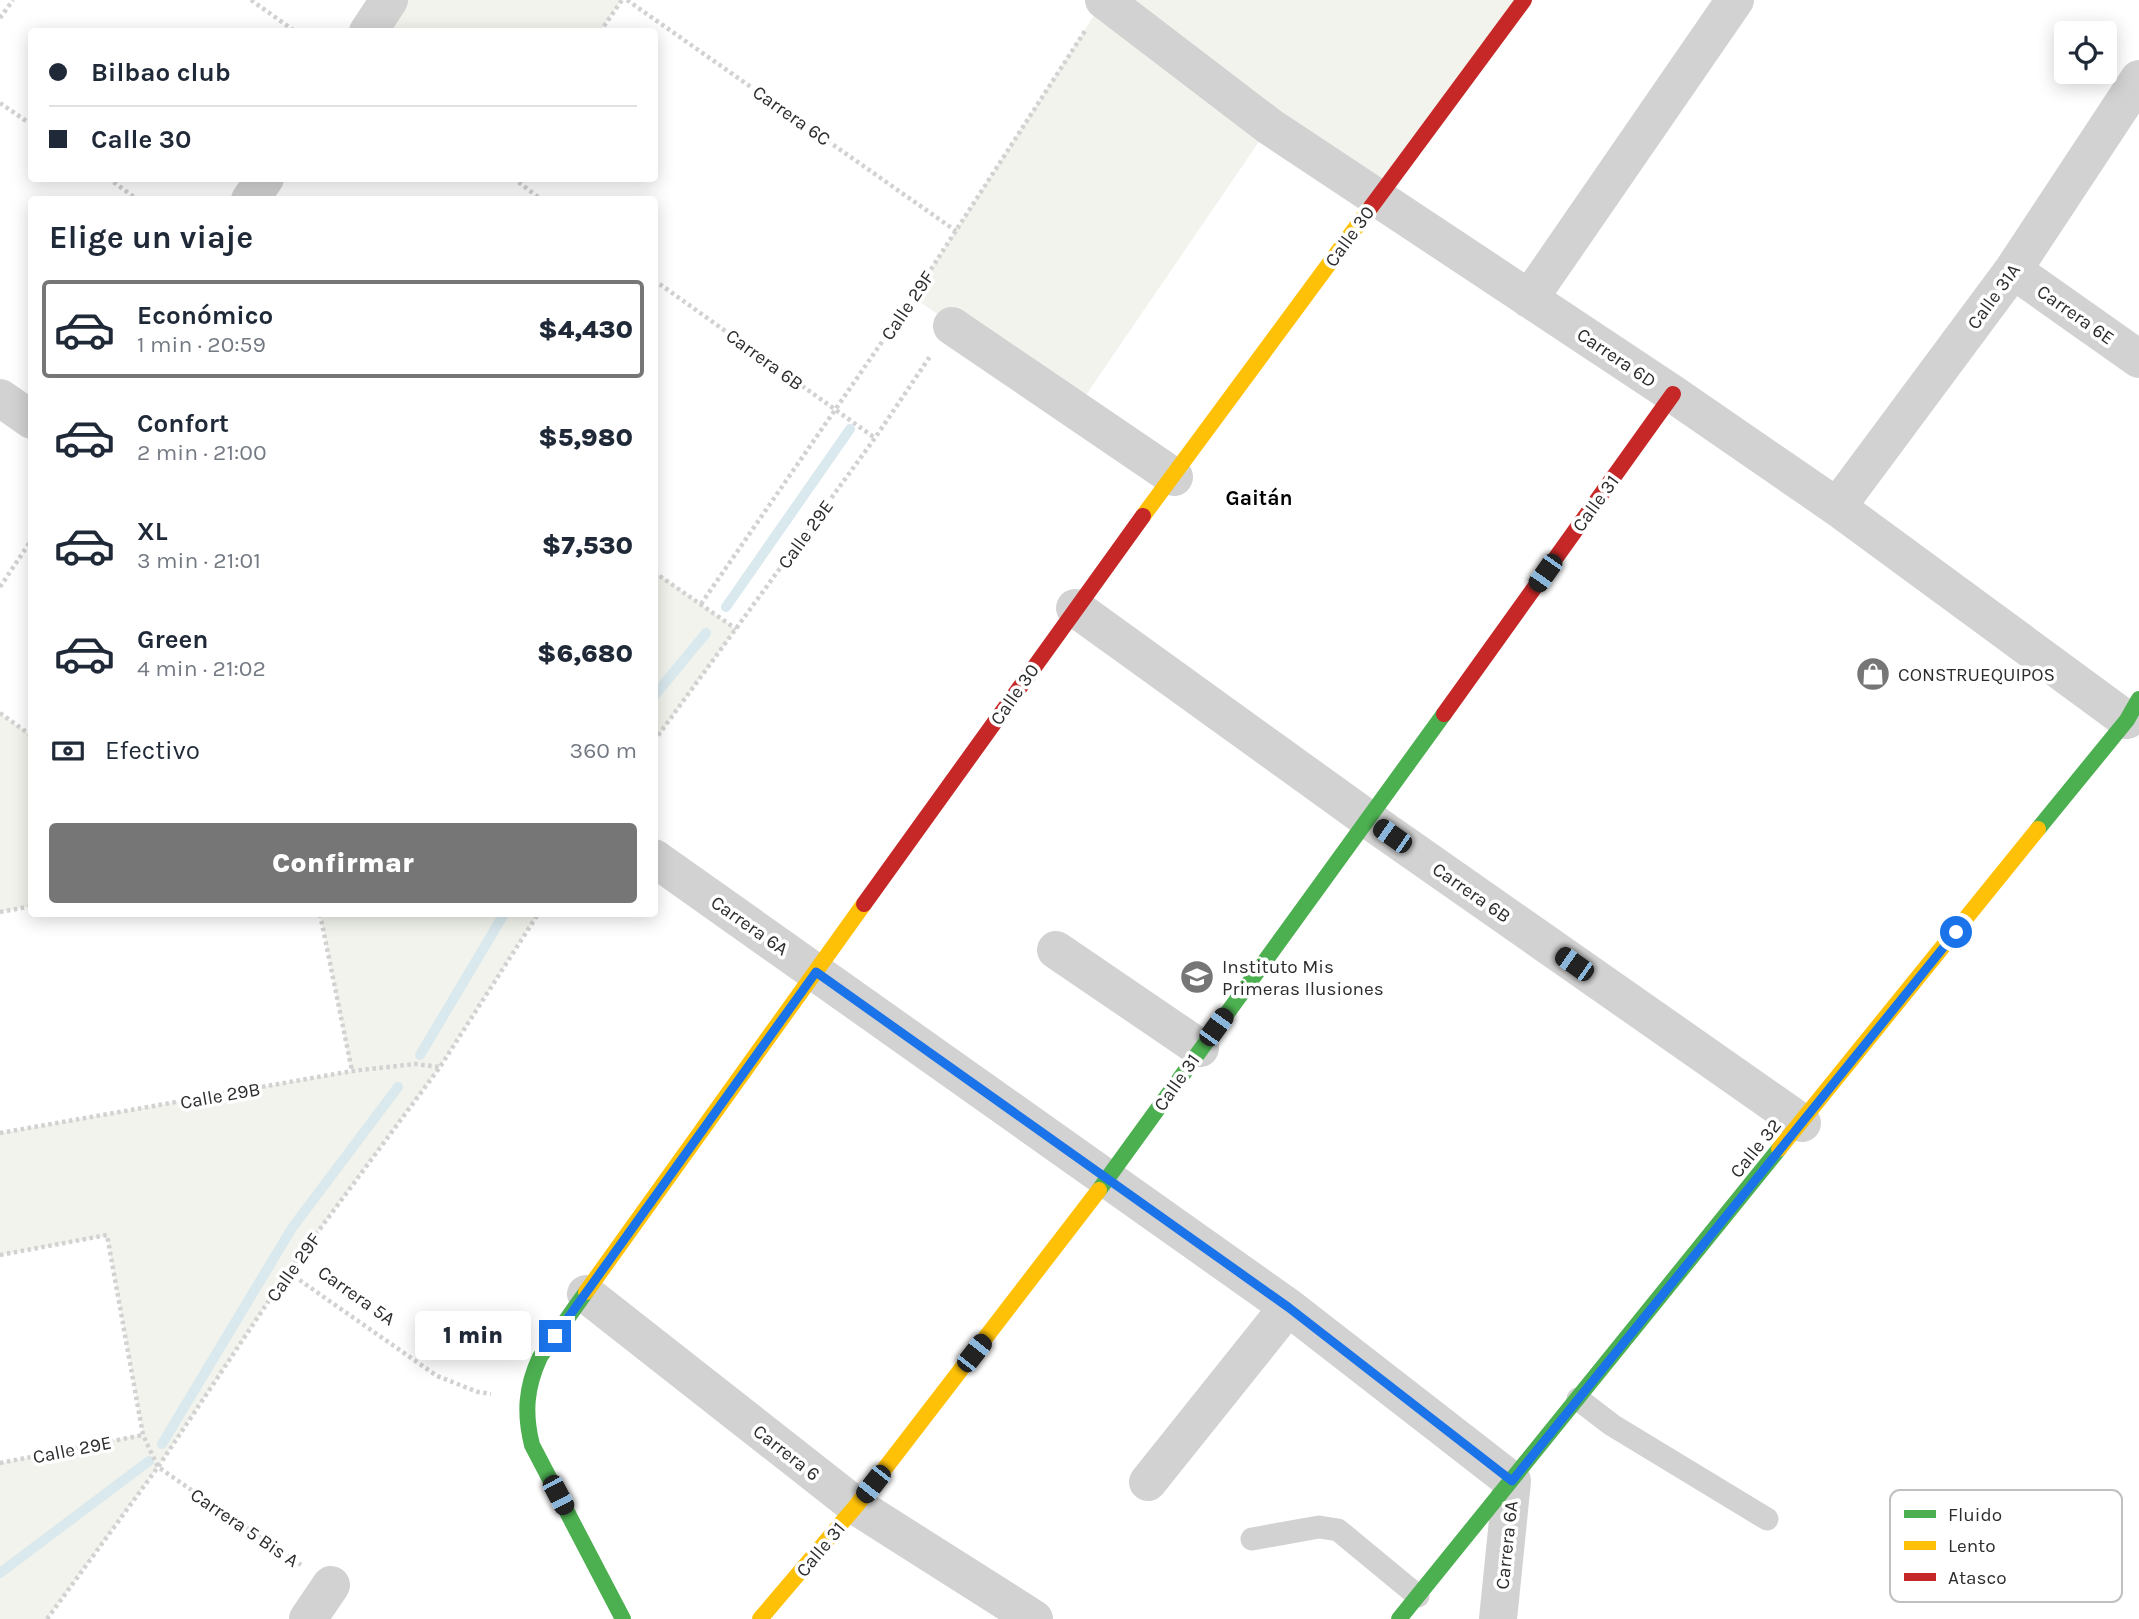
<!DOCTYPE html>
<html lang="es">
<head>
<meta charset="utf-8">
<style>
	:root { --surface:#fff; --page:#f6f6f7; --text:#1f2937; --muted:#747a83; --line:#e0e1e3; --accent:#767676 }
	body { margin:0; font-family:Karla,sans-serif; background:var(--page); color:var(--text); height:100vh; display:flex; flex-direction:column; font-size:26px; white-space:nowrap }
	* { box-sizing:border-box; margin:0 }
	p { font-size:23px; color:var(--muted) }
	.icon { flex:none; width:38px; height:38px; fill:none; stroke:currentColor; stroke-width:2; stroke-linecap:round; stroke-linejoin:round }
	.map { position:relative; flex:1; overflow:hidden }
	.details { position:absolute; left:28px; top:196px; width:630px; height:721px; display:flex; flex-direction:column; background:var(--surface); border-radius:7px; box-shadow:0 4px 18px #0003 }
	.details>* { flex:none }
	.banner { position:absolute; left:28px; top:28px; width:630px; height:154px; border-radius:7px; box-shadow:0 4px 18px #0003; display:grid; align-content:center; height:154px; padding:0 21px; background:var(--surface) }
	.controls { position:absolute; left:2054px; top:21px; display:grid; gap:14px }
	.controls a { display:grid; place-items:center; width:63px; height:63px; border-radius:7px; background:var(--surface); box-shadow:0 4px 18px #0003; font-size:35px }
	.end { position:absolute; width:32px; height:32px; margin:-16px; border:9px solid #1a73e8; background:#fff; box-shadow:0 0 0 4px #fff }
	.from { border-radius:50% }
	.bubble { position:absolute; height:49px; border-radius:7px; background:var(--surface); box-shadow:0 4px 18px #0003; font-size:23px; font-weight:800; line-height:49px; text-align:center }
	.car { position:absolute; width:21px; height:42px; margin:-21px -10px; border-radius:9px; box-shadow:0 0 5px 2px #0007; background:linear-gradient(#222 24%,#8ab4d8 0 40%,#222 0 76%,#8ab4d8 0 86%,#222 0) }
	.banner b { display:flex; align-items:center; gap:24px; height:66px; font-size:26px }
	.banner b+b { border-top:2px solid var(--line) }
	.banner i { width:18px; height:18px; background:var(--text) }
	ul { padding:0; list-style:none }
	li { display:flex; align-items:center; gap:21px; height:98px; margin:0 14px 10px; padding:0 7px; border:4px solid transparent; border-radius:7px }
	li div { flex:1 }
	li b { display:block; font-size:26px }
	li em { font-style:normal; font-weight:800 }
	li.current { border-color:var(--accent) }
	li>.icon { width:63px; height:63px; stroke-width:1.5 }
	h2 { padding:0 21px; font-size:32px; line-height:84px }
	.pay { display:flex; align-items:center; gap:18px; height:77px; padding:0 21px; font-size:26px }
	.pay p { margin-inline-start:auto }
	.primary-button { display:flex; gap:14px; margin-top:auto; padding:14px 21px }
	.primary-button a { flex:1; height:80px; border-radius:7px; background:var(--accent); color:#fff; font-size:28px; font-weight:800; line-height:80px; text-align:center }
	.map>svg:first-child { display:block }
	.green { fill:#f1f3ec }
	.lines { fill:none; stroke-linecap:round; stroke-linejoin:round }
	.stream { stroke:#dae9ee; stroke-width:10 }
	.path { stroke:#d2d2d2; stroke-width:4.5; stroke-dasharray:3.5 3.5; stroke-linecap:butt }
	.lane { stroke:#d2d2d2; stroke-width:23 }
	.street { stroke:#d2d2d2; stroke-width:38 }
	.fast { stroke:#4caf50; stroke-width:16 }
	.slow { stroke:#ffc107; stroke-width:16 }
	.jam { stroke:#c62828; stroke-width:16 }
	.route { stroke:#1a73e8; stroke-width:9 }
	.labels { text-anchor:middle; stroke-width:7; stroke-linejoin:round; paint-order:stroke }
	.street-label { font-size:19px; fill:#2d2d2d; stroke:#fff }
	.poi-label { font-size:19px; fill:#2d2d2d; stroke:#fff; text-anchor:start }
	.neighbourhood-label { font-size:21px; font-weight:bold; fill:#000; stroke:#fff }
	.key { fill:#fff; stroke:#c0c0c0; stroke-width:2 }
	.key-label { font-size:19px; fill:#2d2d2d }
</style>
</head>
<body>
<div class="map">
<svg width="2139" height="1619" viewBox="0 0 2139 1619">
	<rect width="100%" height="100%" fill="#fff"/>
	<path class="green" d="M 389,0 L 622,0 L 600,31 L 368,32 Z
		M 1104,0 L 1524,0 L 1376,198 L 1269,127 L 1075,411 L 913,297 Z
		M 655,572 L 736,629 L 655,741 Z
		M 0,713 L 32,736 L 31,906 L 0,912 Z
		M 320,914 L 538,914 L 440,1067 L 288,1272 L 158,1467 L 47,1619 L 0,1619 L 0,1463 L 143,1434 L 107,1236 L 0,1255 L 0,1133 L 351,1071 Z"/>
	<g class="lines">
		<path class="stream" d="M 726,607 L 850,429
			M 654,696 L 706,633
			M 420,1055 L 504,914
			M 162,1444 L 292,1228 L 398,1087
			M 0,1573 L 149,1461"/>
		<path class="path" d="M 251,0 L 296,32
			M 627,0 L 956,231
			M 0,18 L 13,0
			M 600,32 L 622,0
			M 0,103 L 32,125
			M 108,178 L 138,200
			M 513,178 L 542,200
			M 654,280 L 875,438
			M 654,572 L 736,629
			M 0,587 L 32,539
			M 701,604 L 913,297 L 1085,31
			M 0,713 L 32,736
			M 654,741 L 875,438 L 931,355
			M 0,912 L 32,906
			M 320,914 L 352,1071
			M 0,1133 L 352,1071 L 415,1064 L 440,1067
			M 0,1255 L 107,1235 L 143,1435 L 158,1467 L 301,1565
			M 288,1272 L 437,1376 L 478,1392 L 491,1394
			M 0,1463 L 143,1435
			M 47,1619 L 158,1467 L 288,1272 L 440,1067 L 538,914"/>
		<path class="lane" d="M 1578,1399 L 1612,1425 L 1767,1519
			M 1252,1539 L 1319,1527 L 1338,1530 L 1418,1596"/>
		<path class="street" d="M 1104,0 L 1269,126 L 1673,394 L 1837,507 L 2127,720
			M 368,32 L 389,0
			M 250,200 L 265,178
			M 2013,270 L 2139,359
			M 1529,299 L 1735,0
			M 952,326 L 1174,477
			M 0,398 L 32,420
			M 1837,507 L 2013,270 L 2139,79
			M 1075,608 L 1369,820 L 1802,1123
			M 654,858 L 1288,1307 L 1512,1481 L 1498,1619
			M 1056,950 L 1200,1048
			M 586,1294 L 856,1506 L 1034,1619
			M 1148,1482 L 1288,1307
			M 308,1619 L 331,1585"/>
		<path class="fast" d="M 2038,829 L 2127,720 L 2139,699
			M 1099,1190 L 1444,714
			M 586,1292 L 540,1357 C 526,1387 524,1413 532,1445 L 623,1619
			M 1399,1619 L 1779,1149"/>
		<path class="slow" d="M 1143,516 L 1371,207
			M 1779,1149 L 2038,829
			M 586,1292 L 864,904
			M 760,1619 L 856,1506 L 1099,1190"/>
		<path class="jam" d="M 1371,207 L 1524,0
			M 1444,714 L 1673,394
			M 864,904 L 1143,516"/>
	</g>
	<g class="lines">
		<path class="route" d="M 555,1336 L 816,972 L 1288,1307 L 1512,1481 L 1956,932"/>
	</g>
	<defs>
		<g id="shop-disc" transform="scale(1.75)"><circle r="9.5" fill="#767676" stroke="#fff"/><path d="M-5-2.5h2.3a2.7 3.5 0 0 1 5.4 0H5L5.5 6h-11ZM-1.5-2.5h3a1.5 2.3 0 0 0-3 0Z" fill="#fff"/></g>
		<g id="school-disc" transform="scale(1.75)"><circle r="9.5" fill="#767676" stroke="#fff"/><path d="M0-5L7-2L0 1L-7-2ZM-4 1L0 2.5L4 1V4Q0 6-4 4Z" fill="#fff"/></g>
	</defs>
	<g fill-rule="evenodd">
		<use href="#shop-disc" x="1873" y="674"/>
		<use href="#school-disc" x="1197" y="977"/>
	</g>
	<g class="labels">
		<g class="street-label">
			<text transform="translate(792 115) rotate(35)" y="7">Carrera 6C</text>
			<text transform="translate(1349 236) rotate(-54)" y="7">Calle 30</text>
			<text transform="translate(1993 296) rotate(-54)" y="7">Calle 31A</text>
			<text transform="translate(907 305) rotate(-56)" y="7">Calle 29F</text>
			<text transform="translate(2076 314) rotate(35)" y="7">Carrera 6E</text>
			<text transform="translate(1617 357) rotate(34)" y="7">Carrera 6D</text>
			<text transform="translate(765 359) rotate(36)" y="7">Carrera 6B</text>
			<text transform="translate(1595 503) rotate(-54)" y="7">Calle 31</text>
			<text transform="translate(805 534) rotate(-54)" y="7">Calle 29E</text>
			<text transform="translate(1014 694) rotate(-55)" y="7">Calle 30</text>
			<text transform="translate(1472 892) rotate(35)" y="7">Carrera 6B</text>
			<text transform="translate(750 925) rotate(35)" y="7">Carrera 6A</text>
			<text transform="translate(1176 1082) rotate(-55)" y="7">Calle 31</text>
			<text transform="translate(220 1095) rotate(-10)" y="7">Calle 29B</text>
			<text transform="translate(1755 1148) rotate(-51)" y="7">Calle 32</text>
			<text transform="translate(293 1267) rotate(-55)" y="7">Calle 29F</text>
			<text transform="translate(357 1295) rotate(35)" y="7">Carrera 5A</text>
			<text transform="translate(72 1449) rotate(-11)" y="7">Calle 29E</text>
			<text transform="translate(787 1452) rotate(38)" y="7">Carrera 6</text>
			<text transform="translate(245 1527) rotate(34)" y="7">Carrera 5 Bis A</text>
			<text transform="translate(1506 1545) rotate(-84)" y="7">Carrera 6A</text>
			<text transform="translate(820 1549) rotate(-50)" y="7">Calle 31</text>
		</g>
		<g class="poi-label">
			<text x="1898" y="681">CONSTRUEQUIPOS</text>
			<text x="1222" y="973">Instituto Mis<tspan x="1222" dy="22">Primeras Ilusiones</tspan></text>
		</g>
		<g class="neighbourhood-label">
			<text x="1259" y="505">Gaitán</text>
		</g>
	</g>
	<rect x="1890" y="1490" width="232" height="112" rx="10" class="key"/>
	<rect x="1904" y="1510" width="32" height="8" fill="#4caf50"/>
	<rect x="1904" y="1541" width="32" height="9" fill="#ffc107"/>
	<rect x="1904" y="1573" width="32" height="8" fill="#c62828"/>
	<g class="key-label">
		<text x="1948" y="1521">Fluido</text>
		<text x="1948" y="1552">Lento</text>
		<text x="1948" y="1584">Atasco</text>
	</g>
</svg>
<div class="controls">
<a><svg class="icon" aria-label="locate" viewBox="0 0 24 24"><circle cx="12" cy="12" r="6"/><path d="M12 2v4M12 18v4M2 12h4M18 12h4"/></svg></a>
</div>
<i class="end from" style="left:1956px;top:932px"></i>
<i class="end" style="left:555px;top:1336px"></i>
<div class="bubble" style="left:415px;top:1311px;width:116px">1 min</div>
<i class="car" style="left:1545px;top:573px;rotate:215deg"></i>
<i class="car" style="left:1392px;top:836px;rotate:305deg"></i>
<i class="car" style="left:1574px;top:964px;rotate:305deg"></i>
<i class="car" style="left:1216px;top:1027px;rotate:36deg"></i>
<i class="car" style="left:974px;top:1353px;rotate:38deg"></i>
<i class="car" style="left:873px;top:1484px;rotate:218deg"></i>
<i class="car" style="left:558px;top:1495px;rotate:152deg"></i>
<div class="banner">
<b><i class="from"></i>Bilbao club</b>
<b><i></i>Calle 30</b>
</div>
<section class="details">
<h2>Elige un viaje</h2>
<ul>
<li class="current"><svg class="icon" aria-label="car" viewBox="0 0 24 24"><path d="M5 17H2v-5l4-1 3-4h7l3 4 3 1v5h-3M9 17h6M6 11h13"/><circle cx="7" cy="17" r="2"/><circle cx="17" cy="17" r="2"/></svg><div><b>Económico</b><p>1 min · 20:59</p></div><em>$4,430</em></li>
<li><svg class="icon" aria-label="car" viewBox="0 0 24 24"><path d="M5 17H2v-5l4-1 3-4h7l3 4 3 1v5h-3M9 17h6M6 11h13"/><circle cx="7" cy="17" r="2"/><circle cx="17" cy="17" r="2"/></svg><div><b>Confort</b><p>2 min · 21:00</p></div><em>$5,980</em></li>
<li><svg class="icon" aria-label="car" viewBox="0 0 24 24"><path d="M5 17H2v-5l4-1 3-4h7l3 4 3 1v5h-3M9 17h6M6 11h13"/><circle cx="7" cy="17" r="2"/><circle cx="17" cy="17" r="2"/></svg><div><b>XL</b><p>3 min · 21:01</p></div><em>$7,530</em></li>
<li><svg class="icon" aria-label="car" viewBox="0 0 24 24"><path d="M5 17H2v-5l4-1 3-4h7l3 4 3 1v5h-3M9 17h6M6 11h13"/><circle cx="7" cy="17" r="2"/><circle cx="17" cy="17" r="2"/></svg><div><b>Green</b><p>4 min · 21:02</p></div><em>$6,680</em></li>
</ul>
<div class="pay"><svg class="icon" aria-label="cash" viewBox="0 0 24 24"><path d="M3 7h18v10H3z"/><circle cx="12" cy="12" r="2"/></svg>Efectivo<p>360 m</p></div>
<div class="primary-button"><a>Confirmar</a></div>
</section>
</div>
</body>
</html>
